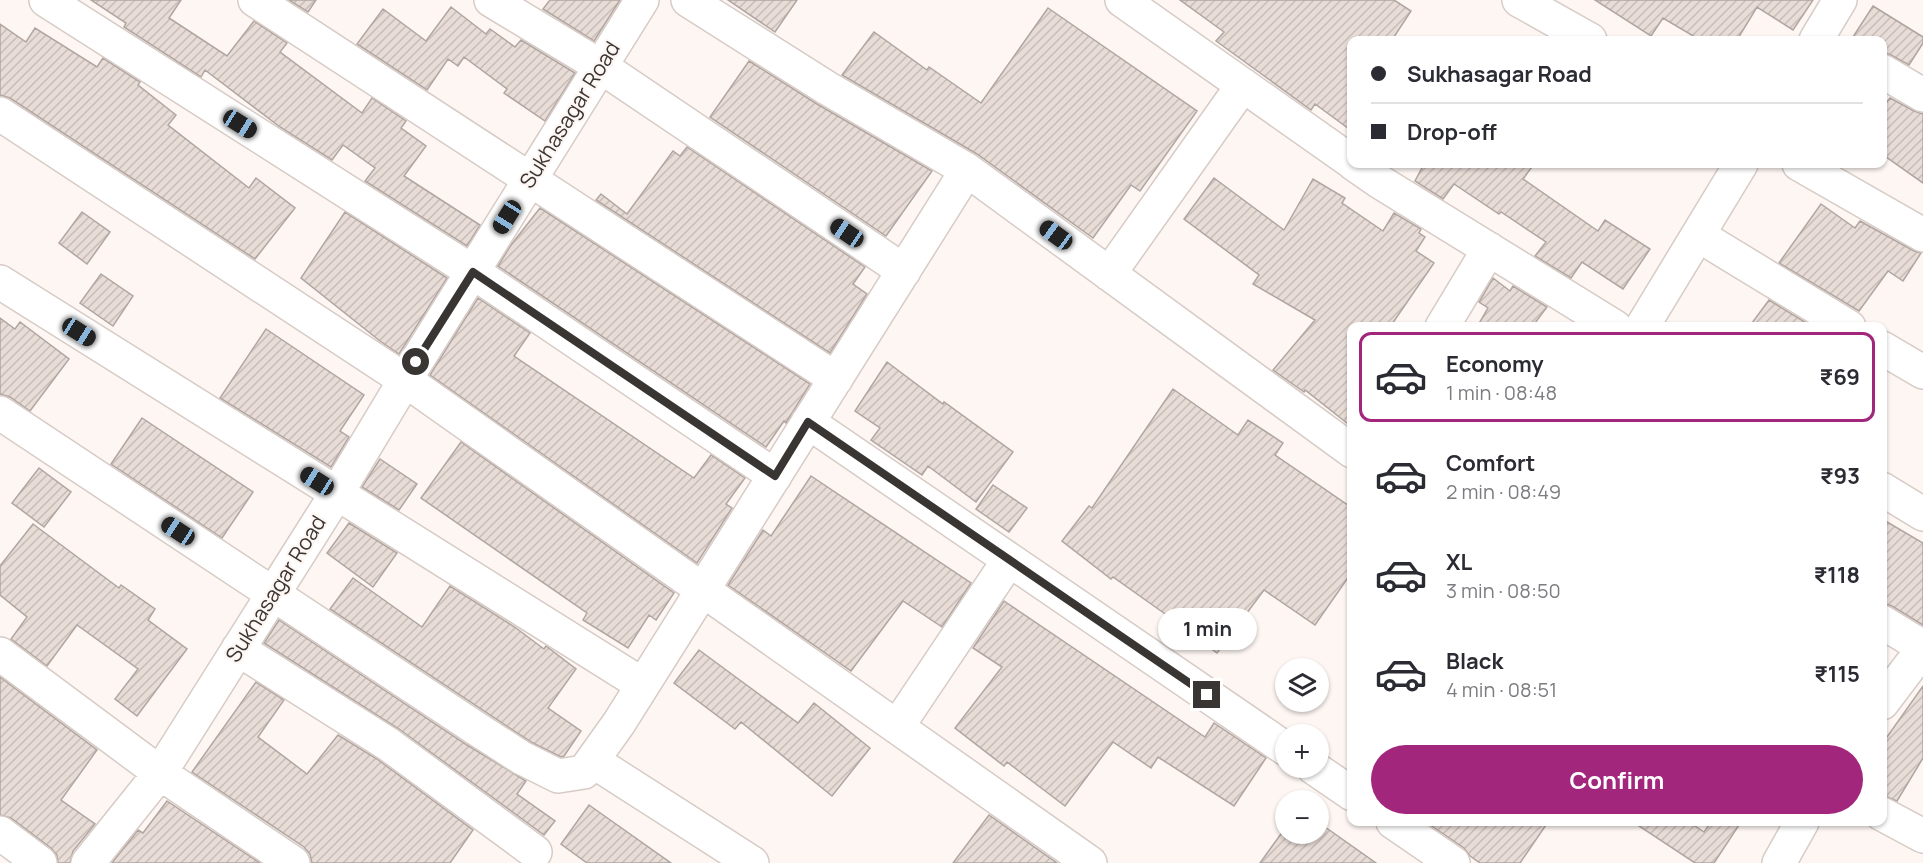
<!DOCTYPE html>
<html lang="en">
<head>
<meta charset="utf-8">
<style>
	:root { --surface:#fff; --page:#f7f7f7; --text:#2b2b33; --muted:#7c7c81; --line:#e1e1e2; --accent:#a1267c }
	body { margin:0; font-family:Manrope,sans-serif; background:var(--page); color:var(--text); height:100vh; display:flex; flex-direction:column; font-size:22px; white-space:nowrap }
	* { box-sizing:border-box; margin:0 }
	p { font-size:20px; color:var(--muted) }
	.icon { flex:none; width:33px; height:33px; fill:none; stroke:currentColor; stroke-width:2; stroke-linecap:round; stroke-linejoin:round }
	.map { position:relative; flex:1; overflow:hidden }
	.details { position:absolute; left:1347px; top:322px; width:540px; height:504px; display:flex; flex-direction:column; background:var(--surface); border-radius:12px; box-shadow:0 2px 4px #0004 }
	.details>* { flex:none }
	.top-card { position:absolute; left:1347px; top:36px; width:540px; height:132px; border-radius:12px; box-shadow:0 2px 4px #0004; display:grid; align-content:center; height:132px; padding:0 24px; background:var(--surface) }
	.fabs { position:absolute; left:1275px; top:658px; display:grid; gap:12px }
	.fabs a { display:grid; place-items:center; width:54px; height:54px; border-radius:50%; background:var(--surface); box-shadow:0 2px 4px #0004; font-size:30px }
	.end { position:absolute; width:27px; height:27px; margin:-14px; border:8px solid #393533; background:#fff; box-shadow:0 0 0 3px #fff }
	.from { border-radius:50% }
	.bubble { position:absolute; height:42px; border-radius:21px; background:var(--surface); box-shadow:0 2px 4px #0004; font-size:20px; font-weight:700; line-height:42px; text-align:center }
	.car { position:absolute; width:18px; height:36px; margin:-18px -9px; border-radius:8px; box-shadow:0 0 4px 2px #0007; background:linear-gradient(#222 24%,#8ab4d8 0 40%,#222 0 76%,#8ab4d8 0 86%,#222 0) }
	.top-card b { display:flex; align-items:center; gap:21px; height:57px; font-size:22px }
	.top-card b+b { border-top:2px solid var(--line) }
	.top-card i { width:15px; height:15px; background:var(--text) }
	ul { padding:10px 0 0; list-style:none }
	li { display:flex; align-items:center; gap:18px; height:90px; margin:0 12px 9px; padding:0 12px; border:3px solid transparent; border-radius:12px }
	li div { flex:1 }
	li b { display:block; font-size:22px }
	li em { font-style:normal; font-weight:700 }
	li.on { border-color:var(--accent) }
	li>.icon { width:54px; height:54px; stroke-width:1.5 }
	.button { display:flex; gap:12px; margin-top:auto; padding:12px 24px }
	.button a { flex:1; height:69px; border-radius:36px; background:var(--accent); color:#fff; font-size:24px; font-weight:700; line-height:69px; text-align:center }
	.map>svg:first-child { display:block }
	.building { fill:url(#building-hatch); stroke:#b0a5a0; stroke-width:1.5 }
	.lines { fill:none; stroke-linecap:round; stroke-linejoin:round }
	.minor-casing { stroke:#d7cbc6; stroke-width:36 }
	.minor { stroke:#fff; stroke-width:33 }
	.route { stroke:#393533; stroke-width:8 }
	.labels { text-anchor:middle; stroke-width:4.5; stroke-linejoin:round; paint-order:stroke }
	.street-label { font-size:21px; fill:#393533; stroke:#fdf6f3 }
</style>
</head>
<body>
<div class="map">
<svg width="1923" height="863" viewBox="0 0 1923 863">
	<defs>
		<pattern id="building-hatch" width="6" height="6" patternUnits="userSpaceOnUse" patternTransform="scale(1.5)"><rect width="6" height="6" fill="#e8dcd7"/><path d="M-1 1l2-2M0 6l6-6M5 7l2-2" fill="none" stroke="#c8bdb9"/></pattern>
	</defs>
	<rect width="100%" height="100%" fill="#fdf6f3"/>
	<path class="building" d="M 91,0 L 181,0 L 169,18 L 227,56 L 254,21 L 287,43 L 280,52 L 362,113 L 372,98 L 406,121 L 401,128 L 426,146 L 404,176 L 480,225 L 467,246 L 365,181 L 375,168 L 343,145 L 332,160 L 280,127 L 205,70 L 201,77 L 124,27 L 126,23 Z
		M 289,0 L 316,0 L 308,12 Z
		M 550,0 L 620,0 L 594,41 L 543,9 Z
		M 728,0 L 797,0 L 775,32 Z
		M 1180,0 L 1394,0 L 1411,11 L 1392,40 L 1352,40 L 1352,131 L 1315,104 L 1311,110 L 1216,41 L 1224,32 Z
		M 1595,0 L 1813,0 L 1793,30 L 1757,7 L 1737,40 L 1700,40 L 1663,18 L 1651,36 Z
		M 1873,6 L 1923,37 L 1923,43 L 1909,65 L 1891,55 L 1882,52 L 1882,40 L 1851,40 Z
		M 451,7 L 486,34 L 490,29 L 515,47 L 521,40 L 575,73 L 545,121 L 504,93 L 507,89 L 464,57 L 458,66 L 448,59 L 427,90 L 357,44 L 383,9 L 426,41 Z
		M 1048,8 L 1197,111 L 1140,191 L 1131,185 L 1093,238 L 977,154 L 842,75 L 874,32 L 927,70 L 929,67 L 981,103 Z
		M 0,24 L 26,42 L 35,28 L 97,67 L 103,58 L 140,82 L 138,85 L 176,115 L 168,125 L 249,188 L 256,178 L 295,208 L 255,259 L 10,98 L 0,95 Z
		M 749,61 L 817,104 L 932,171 L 886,236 L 710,117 Z
		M 1890,98 L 1914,111 L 1923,114 L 1923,183 L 1882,154 L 1882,108 Z
		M 687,147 L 865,267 L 853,284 L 867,294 L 830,353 L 596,200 L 601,194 L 627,214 L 673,151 L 680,156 Z
		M 1424,164 L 1534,164 L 1523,179 L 1598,231 L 1605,220 L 1650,249 L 1623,289 L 1582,262 L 1571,278 L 1535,256 L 1546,242 L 1501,212 L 1499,214 L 1454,184 L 1443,199 L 1415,181 Z
		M 1214,178 L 1284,230 L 1313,179 L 1345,198 L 1342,203 L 1383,231 L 1394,213 L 1421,229 L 1419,233 L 1425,237 L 1416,251 L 1434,263 L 1390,327 L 1352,327 L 1352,427 L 1305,390 L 1304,392 L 1273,370 L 1315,320 L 1253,284 L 1259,275 L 1184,219 Z
		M 1821,204 L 1855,228 L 1860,221 L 1914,251 L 1921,253 L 1903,281 L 1888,271 L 1859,311 L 1779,263 Z
		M 540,208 L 810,384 L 786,423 L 784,421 L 766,447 L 498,266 L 511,245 Z
		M 82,212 L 110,232 L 87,264 L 59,243 Z
		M 345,212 L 447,278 L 399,354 L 380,341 L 301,278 Z
		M 101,274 L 133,296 L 113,326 L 80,303 Z
		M 1493,278 L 1510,291 L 1513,286 L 1547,307 L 1532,327 L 1477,327 L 1488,308 L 1479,302 Z
		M 478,298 L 530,333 L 514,356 L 694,478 L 711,455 L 745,478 L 726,504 L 732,508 L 697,563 L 430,375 Z
		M 1769,300 L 1813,327 L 1749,327 Z
		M 0,318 L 15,329 L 20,322 L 69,359 L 30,411 L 10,397 L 0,394 Z
		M 266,329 L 364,395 L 340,431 L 349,437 L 331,467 L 220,398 Z
		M 887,362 L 943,404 L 944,402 L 1013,452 L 976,502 L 928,466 L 922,475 L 871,440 L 880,428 L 855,411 Z
		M 1173,389 L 1238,435 L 1248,420 L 1283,443 L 1275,455 L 1352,508 L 1352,572 L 1315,625 L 1264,590 L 1217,653 L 1168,616 L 1113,577 L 1111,579 L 1062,541 L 1089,506 L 1092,508 Z
		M 142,418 L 253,492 L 222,538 L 111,464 Z
		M 461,442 L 674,593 L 656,620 L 649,615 L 628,648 L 583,620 L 587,613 L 421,498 Z
		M 380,459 L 417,484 L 399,510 L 362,487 Z
		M 39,468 L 71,492 L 44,527 L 12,503 Z
		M 811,476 L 971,583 L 942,627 L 903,601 L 851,671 L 728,585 L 763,530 L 771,536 Z
		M 993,485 L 1027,508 L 1009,532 L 976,509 Z
		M 1882,519 L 1923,543 L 1923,625 L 1892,606 L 1882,603 Z
		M 349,523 L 397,553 L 373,587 L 327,553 Z
		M 33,524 L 119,588 L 121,585 L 155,609 L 148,620 L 187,649 L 137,716 L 115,699 L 138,669 L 77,625 L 47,666 L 11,639 L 27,617 L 0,595 L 0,566 Z
		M 353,578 L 422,627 L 450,586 L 516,628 L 544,649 L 546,646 L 576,669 L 548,708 L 581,731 L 564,756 L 561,757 L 531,742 L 330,609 Z
		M 1004,601 L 1205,737 L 1214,723 L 1266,758 L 1234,806 L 1158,757 L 1151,768 L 1113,742 L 1065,806 L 1007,762 L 1004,766 L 955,728 L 1002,667 L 973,648 Z
		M 279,620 L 467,745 L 526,781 L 517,794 L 555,821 L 544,835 L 399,729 L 264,643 Z
		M 699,650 L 798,723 L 814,703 L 870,748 L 832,796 L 741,722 L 735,729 L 674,683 Z
		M 0,677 L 97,750 L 61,800 L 95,824 L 73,851 L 70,863 L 58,863 L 57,855 L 51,848 L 11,818 L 0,815 Z
		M 256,682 L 284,700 L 258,737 L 307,774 L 338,735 L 377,759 L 473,830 L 450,863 L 312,863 L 310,854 L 304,847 L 192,772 Z
		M 1923,686 L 1923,758 L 1897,801 L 1882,795 L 1882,744 Z
		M 167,801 L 260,863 L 112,863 L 138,830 L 143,833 Z
		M 589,805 L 671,863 L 587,863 L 561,844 Z
		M 989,815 L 1057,863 L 953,863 Z
		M 1318,822 L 1376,863 L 1260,863 L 1286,827 L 1286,834 L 1318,834 Z
		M 1426,822 L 1548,822 L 1520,863 L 1480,863 L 1470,856 L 1464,848 Z
		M 1633,822 L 1689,822 L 1704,832 L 1711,822 L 1741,822 L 1714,863 L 1695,863 Z"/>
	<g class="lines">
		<g class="minor-casing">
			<path id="minor" d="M 46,0 L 473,272 L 775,476
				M 255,0 L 836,379
				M 491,0 L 600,66 L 904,271
				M 688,0 L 827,88 L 967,170 L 1352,451
				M 1122,0 L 1352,162
				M 1519,0 L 1590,40
				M 1816,40 L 1840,0
				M 1882,71 L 1923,95
				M 0,114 L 405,380 L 1090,863
				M 1354,164 L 1380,182 L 1615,327
				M 1799,164 L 1923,235
				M 1698,235 L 1849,327
				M 1109,274 L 1243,85
				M 0,282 L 643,685
				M 1442,327 L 1489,249
				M 1642,327 L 1741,164
				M 1882,348 L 1923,372
				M 0,413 L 477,729 L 522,758 L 558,776 L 584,772 L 619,723 L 967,170
				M 808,422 L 1286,749
				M 1882,489 L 1923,514
				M 1882,622 L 1923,647
				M 238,649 L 388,744 L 535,852
				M 0,654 L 160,773 L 293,863
				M 1882,703 L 1923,649
				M 897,727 L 1009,560
				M 593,761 L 752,863
				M 1314,768 L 1352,794
				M 1882,814 L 1923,836
				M 1393,822 L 1453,863
				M 0,833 L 40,863
				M 88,863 L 160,773 L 337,493 L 405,380 L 642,0
				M 1779,863 L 1802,822"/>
		</g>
		<use href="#minor" class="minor"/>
	</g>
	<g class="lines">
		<path class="route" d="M 416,362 L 473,272 L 775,476 L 808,422 L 1207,695"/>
	</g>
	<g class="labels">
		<g class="street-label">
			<text transform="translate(570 115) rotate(-58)" y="7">Sukhasagar Road</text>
			<text transform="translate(276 589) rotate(-58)" y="7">Sukhasagar Road</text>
		</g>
	</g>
</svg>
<div class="fabs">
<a><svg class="icon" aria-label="layers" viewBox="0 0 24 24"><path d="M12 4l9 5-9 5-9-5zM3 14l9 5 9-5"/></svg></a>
<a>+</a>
<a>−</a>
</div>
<i class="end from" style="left:416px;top:362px"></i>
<i class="end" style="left:1207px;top:695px"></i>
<div class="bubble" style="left:1158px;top:608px;width:99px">1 min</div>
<i class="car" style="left:240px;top:124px;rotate:122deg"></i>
<i class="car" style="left:507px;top:217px;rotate:212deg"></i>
<i class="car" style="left:847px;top:233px;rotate:304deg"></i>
<i class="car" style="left:1056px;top:235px;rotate:306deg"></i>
<i class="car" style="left:79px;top:332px;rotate:122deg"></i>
<i class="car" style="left:317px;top:481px;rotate:302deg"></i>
<i class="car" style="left:178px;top:531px;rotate:303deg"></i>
<div class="top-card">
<b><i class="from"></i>Sukhasagar Road</b>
<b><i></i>Drop-off</b>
</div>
<section class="details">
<ul>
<li class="on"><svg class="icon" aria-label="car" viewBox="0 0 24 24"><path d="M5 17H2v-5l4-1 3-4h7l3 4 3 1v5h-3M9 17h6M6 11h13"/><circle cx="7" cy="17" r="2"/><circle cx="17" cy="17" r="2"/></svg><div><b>Economy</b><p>1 min · 08:48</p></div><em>₹69</em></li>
<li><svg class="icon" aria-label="car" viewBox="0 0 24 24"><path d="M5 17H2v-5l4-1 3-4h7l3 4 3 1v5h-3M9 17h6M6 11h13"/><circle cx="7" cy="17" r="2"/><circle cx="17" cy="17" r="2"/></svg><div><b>Comfort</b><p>2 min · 08:49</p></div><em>₹93</em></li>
<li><svg class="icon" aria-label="car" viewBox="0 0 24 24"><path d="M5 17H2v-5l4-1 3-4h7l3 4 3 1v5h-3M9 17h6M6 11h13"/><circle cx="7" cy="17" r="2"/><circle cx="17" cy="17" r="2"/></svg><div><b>XL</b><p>3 min · 08:50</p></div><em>₹118</em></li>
<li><svg class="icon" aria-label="car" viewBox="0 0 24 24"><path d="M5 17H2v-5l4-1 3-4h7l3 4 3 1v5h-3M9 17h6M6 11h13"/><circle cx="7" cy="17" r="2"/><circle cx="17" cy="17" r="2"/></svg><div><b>Black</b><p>4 min · 08:51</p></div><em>₹115</em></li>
</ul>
<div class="button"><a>Confirm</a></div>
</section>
</div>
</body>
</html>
